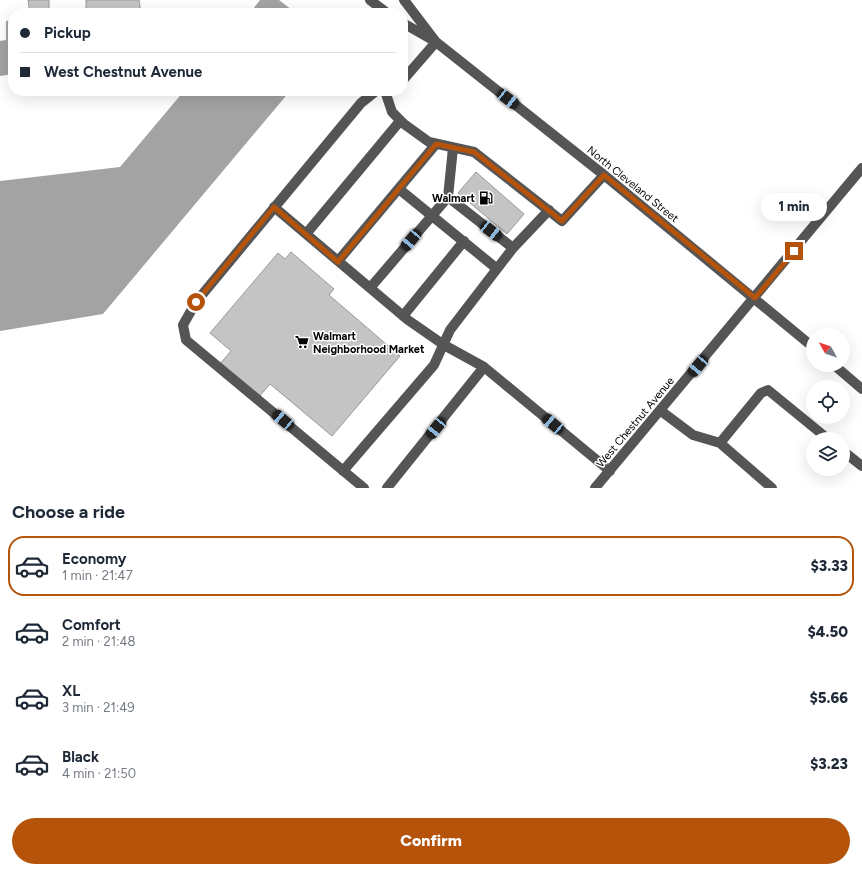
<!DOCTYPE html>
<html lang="en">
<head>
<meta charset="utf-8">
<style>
	:root { --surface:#fff; --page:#f2f2f3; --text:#1f2937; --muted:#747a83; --line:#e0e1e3; --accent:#b45309 }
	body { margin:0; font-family:Figtree,sans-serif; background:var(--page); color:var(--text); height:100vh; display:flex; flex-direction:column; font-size:15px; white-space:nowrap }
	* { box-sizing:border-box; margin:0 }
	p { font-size:13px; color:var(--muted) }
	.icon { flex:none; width:22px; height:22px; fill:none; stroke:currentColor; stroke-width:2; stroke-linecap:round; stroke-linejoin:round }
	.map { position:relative; height:488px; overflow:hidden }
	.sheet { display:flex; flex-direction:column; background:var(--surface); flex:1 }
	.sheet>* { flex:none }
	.hud { position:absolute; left:8px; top:8px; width:400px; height:88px; border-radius:16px; box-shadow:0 4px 16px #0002; display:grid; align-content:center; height:88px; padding:0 12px; background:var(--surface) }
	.needle { width:26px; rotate:310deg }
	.tools { position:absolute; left:806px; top:328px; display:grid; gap:8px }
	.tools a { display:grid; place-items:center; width:44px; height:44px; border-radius:50%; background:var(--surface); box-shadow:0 4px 16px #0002; font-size:20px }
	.end { position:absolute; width:18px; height:18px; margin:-9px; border:5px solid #b45309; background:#fff; box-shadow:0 0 0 2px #fff }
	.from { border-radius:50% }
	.bubble { position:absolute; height:28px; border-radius:14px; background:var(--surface); box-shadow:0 4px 16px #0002; font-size:13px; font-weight:800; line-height:28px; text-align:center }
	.car { position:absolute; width:12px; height:24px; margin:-12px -6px; border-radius:5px; box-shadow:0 0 3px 1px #0007; background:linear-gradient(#222 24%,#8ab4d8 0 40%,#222 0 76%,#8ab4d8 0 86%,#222 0) }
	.hud b { display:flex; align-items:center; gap:14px; height:38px; font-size:15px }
	.hud b+b { border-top:1px solid var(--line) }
	.hud i { width:10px; height:10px; background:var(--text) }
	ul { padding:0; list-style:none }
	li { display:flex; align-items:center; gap:12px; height:60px; margin:0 8px 6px; padding:0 4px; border:2px solid transparent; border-radius:16px }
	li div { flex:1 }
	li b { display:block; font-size:15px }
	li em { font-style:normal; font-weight:800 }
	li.on { border-color:var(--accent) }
	li>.icon { width:36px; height:36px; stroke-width:1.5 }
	h2 { padding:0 12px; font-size:18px; line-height:48px }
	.primary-button { display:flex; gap:8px; margin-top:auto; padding:8px 12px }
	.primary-button a { flex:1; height:46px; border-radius:24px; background:var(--accent); color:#fff; font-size:16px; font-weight:800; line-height:46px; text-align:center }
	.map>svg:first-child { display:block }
	.water { fill:#a3a3a3 }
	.building { fill:#c4c4c4; stroke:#999 }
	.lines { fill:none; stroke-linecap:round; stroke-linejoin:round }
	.minor { stroke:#555; stroke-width:10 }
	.route { stroke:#b45309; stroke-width:5 }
	.labels { text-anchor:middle; stroke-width:3; stroke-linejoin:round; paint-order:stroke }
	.street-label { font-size:11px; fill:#000; stroke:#fff }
	.poi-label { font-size:11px; font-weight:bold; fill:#000; stroke:#fff; text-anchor:end }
</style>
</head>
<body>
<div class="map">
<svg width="862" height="488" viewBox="0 0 862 488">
	<rect width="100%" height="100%" fill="#fff"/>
	<path class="water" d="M 260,0 L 279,0 L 296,13 L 250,13 Z
		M 13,20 L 13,74 L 0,76 L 0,41 L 6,40 L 6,21 Z
		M 184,91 L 290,91 L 103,314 L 0,331 L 0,181 L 120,167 Z"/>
	<path class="building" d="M 28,0 L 49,0 L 49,11 L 30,13 Z
		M 86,0 L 139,0 L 141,13 L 86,13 Z
		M 476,172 L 524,214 L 507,234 L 458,193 Z
		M 291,252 L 334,289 L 329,295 L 400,356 L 332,436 L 270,384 L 258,398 L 219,365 L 231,351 L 210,333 L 278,253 L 285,259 Z"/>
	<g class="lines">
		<path class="minor" d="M 370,0 L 387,13
			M 403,23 L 436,42 L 404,0
			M 403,80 L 436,42 L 604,175 L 813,347
			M 385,91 L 392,112 L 404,124 L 429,142 L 474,152 L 562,221 L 604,175
			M 453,148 L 448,197 L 513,248
			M 399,189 L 496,268
			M 274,207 L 408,320 L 444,345 L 484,367 L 610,471
			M 306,234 L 400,121
			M 338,261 L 436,144
			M 370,288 L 448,197
			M 403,316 L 464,241
			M 834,365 L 862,389
			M 661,411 L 693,435 L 720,443 L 772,488
			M 720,443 L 761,393 L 768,390 L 828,439
			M 843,451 L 862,466
			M 343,471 L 434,365 L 450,330 L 513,248 L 549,210
			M 364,488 L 186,340 L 183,325 L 196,302 L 361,103 L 376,91
			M 387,488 L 484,367
			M 595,488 L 862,168"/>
	</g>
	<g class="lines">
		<path class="route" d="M 196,302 L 274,207 L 338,262 L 436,144 L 474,152 L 562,221 L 604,175 L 755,298 L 794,251"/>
	</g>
	<defs>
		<g id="fuel-bare" transform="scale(1.08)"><path d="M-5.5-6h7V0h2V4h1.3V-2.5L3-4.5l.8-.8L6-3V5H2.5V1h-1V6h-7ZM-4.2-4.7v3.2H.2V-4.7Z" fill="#000" stroke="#fff" stroke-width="2.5" paint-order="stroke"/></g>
		<g id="supermarket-bare" transform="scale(1.08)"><path d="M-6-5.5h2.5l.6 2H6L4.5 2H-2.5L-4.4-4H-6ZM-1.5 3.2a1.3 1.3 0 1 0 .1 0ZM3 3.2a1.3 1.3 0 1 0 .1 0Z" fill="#000" stroke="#fff" stroke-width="2.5" paint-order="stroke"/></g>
	</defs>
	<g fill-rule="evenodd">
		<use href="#fuel-bare" x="486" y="198"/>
		<use href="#supermarket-bare" x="302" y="342"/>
	</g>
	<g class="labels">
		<g class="street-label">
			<text transform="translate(633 184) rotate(39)" y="4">North Cleveland Street</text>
			<text transform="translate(635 422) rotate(-50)" y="4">West Chestnut Avenue</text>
		</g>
		<g class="poi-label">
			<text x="475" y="202">Walmart</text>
			<text x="313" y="340" text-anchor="start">Walmart<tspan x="313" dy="13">Neighborhood Market</tspan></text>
		</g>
	</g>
</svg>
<div class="tools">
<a><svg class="needle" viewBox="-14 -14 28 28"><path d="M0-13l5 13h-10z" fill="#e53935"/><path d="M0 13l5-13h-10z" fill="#747a83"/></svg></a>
<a><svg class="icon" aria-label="locate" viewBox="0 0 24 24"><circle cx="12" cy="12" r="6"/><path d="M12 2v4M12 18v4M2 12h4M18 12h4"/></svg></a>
<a><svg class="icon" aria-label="layers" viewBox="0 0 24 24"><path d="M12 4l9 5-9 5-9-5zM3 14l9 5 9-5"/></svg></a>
</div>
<i class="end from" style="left:196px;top:302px"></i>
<i class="end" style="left:794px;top:251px"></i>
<div class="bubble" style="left:761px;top:193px;width:66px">1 min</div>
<i class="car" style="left:508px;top:99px;rotate:128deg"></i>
<i class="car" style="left:491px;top:231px;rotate:128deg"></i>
<i class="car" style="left:411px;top:240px;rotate:220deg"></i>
<i class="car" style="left:698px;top:366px;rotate:220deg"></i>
<i class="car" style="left:283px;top:420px;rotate:310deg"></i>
<i class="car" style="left:553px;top:424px;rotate:310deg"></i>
<i class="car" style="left:436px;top:428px;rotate:219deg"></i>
<div class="hud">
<b><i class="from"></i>Pickup</b>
<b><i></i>West Chestnut Avenue</b>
</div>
</div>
<section class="sheet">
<h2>Choose a ride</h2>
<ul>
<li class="on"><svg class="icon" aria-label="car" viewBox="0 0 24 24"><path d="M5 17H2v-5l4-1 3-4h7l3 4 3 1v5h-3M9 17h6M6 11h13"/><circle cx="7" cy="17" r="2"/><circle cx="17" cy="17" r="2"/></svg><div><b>Economy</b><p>1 min · 21:47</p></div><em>$3.33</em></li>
<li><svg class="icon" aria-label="car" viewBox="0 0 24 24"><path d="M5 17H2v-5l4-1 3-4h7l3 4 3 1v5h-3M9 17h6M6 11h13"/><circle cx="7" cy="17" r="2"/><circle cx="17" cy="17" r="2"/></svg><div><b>Comfort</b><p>2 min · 21:48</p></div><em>$4.50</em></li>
<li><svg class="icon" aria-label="car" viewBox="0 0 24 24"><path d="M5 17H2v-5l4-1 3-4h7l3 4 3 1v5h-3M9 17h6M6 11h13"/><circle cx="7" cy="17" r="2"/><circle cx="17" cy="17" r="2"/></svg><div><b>XL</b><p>3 min · 21:49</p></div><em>$5.66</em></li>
<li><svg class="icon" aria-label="car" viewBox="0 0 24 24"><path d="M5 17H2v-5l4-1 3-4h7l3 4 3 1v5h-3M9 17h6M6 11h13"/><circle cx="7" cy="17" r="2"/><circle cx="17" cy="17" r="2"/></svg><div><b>Black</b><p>4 min · 21:50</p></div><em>$3.23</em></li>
</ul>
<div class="primary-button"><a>Confirm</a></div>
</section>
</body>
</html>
